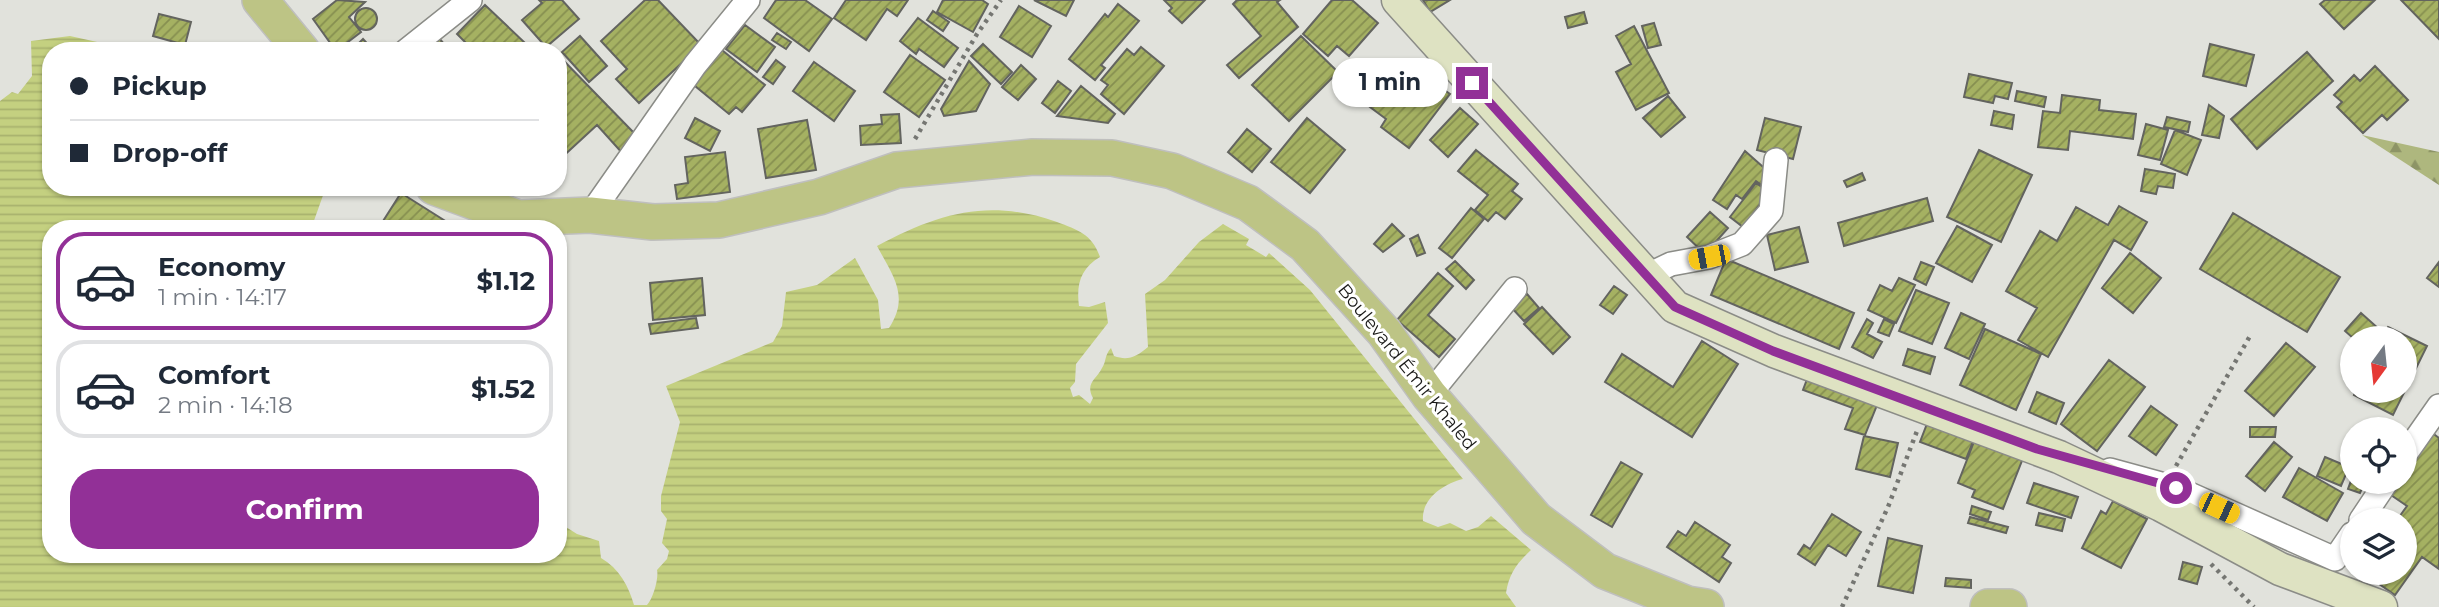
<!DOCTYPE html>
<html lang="en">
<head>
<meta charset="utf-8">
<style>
	:root { --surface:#fff; --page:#f6f6f7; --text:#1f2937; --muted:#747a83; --line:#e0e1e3; --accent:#923097 }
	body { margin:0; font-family:Montserrat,sans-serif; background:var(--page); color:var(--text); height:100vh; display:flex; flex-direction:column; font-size:26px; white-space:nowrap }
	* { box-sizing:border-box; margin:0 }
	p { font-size:23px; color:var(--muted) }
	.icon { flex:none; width:38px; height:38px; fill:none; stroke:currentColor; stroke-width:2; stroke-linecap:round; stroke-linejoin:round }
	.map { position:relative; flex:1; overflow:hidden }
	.details { position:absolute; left:42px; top:220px; width:525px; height:343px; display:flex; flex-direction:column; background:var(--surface); border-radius:28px; box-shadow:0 2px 5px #0004 }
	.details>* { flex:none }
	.top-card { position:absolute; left:42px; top:42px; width:525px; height:154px; border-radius:28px; box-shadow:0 2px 5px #0004; display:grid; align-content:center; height:154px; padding:0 28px; background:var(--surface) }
	.needle { width:46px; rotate:195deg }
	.fabs { position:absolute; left:2340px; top:326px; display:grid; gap:14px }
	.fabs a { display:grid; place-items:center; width:77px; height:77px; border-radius:50%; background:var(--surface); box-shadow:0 2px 5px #0004; font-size:35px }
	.end { position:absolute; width:32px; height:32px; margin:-16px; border:9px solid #923097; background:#fff; box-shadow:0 0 0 4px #fff }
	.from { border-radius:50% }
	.bubble { position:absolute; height:49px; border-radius:24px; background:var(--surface); box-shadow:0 2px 5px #0004; font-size:23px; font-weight:700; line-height:49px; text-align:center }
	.car { position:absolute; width:21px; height:42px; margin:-21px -10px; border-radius:9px; box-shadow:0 0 5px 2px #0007; background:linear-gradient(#f5c518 24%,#345 0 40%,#f5c518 0 76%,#345 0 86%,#f5c518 0) }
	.top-card b { display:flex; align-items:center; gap:24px; height:66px; font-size:26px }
	.top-card b+b { border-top:2px solid var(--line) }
	.top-card i { width:18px; height:18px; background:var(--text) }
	ul { padding:12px 0 0; list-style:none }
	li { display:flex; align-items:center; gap:21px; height:98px; margin:0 14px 10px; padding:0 14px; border:4px solid var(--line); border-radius:28px }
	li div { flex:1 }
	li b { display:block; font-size:26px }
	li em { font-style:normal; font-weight:700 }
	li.on { border-color:var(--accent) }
	li>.icon { width:63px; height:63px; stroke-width:1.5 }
	.action { display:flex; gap:14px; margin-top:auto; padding:14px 28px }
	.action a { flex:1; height:80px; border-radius:28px; background:var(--accent); color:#fff; font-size:28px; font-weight:700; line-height:80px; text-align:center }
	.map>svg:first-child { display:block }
	.forest { fill:url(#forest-firs) }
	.water { fill:url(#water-rules) }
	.building { fill:url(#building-hatch); stroke:#63645f; stroke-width:2 }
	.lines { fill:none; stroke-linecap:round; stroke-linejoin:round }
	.street-casing { stroke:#8b8c87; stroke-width:26 }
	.secondary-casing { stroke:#8b8c87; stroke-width:35 }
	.primary-casing { stroke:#bfbfbe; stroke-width:38 }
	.path { stroke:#757672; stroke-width:4.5; stroke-dasharray:3.5 5; stroke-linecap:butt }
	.street { stroke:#fff; stroke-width:23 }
	.secondary { stroke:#dee2c2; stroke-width:32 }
	.primary { stroke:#bdc485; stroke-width:35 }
	.route { stroke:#923097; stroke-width:9 }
	.labels { text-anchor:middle; stroke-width:6; stroke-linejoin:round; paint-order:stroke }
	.street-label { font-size:18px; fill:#191917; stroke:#fffffe }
</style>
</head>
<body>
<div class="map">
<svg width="2439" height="607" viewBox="0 0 2439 607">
	<defs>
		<pattern id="forest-firs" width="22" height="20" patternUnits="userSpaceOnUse" patternTransform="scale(1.75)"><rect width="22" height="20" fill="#aeb77e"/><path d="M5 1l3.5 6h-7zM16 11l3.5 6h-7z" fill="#8d9466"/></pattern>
		<pattern id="water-rules" width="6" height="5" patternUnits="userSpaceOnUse" patternTransform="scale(1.75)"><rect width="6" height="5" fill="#c4d080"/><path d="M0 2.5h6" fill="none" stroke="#a8b26e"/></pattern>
		<pattern id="building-hatch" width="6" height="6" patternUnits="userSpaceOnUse" patternTransform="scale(1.75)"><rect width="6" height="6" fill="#a5b162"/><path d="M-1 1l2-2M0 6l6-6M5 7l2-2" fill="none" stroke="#868f50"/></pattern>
	</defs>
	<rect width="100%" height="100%" fill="#e1e2dc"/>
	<path class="forest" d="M 2362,135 L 2439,152 L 2439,185 Z"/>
	<path class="water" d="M 70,36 L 138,51 L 51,51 L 51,187 L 326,187 L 311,229 L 51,229 L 51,555 L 395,555 L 404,562 L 413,555 L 558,555 L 558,522 L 577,534 L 599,541 L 601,558 C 619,568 629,587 634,605 L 647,605 C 653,599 659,578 657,570 L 667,559 L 669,551 L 662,543 L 667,519 L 661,511 L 661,496 L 680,422 L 666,386 L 773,342 L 782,326 L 786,292 L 817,285 L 855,258 L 878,300 L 881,329 L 889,328 C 910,296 893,276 877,246 C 939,213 988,198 1057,222 C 1078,230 1092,234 1100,257 C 1081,268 1076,284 1079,306 L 1089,307 L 1105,302 L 1108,323 L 1076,364 L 1075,382 L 1070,388 L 1073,397 L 1079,395 L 1090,404 L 1093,398 C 1085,383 1096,380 1102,368 C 1107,360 1104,356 1111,348 L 1114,356 C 1128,361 1136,357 1148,347 L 1145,294 L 1165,280 L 1199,242 L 1223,224 L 1249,239 L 1246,245 L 1266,257 L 1269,253 L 1310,290 L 1463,479 C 1443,484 1421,499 1423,521 L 1438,527 L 1450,523 L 1466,531 L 1478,527 L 1491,516 L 1531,550 C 1517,563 1509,574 1506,593 L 1516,607 L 0,607 L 0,101 L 12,92 L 18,94 L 32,76 L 31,41 Z"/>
	<path class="building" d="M 337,0 L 365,2 L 349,17 L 361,32 L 336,51 L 313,19 Z
		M 539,0 L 562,0 L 579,19 L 546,47 L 522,20 L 542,3 Z
		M 645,0 L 658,0 L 701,45 L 639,103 L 616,79 L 627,69 L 601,41 Z
		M 776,0 L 805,0 L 832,19 L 809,51 L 764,18 Z
		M 846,0 L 908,0 L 897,16 L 887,9 L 866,40 L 834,18 Z
		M 943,0 L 982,0 L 988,4 L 973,32 L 937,12 Z
		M 1034,0 L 1074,0 L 1066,16 Z
		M 1164,0 L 1205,0 L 1182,23 L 1169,11 L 1172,8 Z
		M 1237,0 L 1280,0 L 1277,2 L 1298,27 L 1239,78 L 1227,65 L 1261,36 L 1233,4 Z
		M 1332,0 L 1352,0 L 1378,23 L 1349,56 L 1337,46 L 1328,56 L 1303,34 Z
		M 1423,0 L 1450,0 L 1430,12 Z
		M 2325,0 L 2375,0 L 2344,29 L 2320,4 Z
		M 2401,0 L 2439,0 L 2439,39 Z
		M 1118,4 L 1139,21 L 1101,65 L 1105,68 L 1095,80 L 1069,59 L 1105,14 L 1108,17 Z
		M 485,5 L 524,42 L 516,51 L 474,51 L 457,34 Z
		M 1019,6 L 1051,26 L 1032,57 L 1000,37 Z
		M355 19a11 11 0 1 1 22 0a11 11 0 1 1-22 0Z
		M 933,11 L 949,22 L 943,31 L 927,20 Z
		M 1584,12 L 1587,23 L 1568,28 L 1565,17 Z
		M 159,14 L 191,22 L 185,45 L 153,36 Z
		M 918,18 L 958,48 L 944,67 L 919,49 L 916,54 L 900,41 Z
		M 1654,23 L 1661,45 L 1648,48 L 1642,26 Z
		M 745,25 L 775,47 L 757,72 L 726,49 Z
		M 1634,26 L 1669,93 L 1636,110 L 1616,72 L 1631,64 L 1616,36 Z
		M 433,31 L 450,51 L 409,51 Z
		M 777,33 L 791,42 L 786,49 L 772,40 Z
		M 580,36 L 607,66 L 589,82 L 562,52 Z
		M 1301,36 L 1338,72 L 1289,121 L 1252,85 Z
		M 363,39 L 374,51 L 351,51 Z
		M 983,44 L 1012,72 L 1001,84 L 971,56 Z
		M 2210,44 L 2254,55 L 2246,86 L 2203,76 Z
		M 717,46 L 765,85 L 742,112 L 736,107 L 729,114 L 689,81 Z
		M 1141,47 L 1164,66 L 1124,114 L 1101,94 L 1108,85 L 1101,80 L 1127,49 L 1134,55 Z
		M 2307,52 L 2333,81 L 2257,149 L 2231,119 Z
		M 910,55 L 945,80 L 919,117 L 884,92 Z
		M 563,60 L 635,134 L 624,155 L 597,125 L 558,161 L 558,64 Z
		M 776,60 L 785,67 L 773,84 L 763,77 Z
		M 969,61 L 990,84 L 976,111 L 944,116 L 941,109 Z
		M 814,62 L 855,91 L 834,121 L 793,91 Z
		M 1404,62 L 1450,94 L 1409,148 L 1381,127 L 1386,119 L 1370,107 Z
		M 1021,65 L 1036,79 L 1018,100 L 1002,87 Z
		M 2375,66 L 2408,100 L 2387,120 L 2382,115 L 2363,133 L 2337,107 L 2342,102 L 2334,95 L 2354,75 L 2360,81 Z
		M 1969,74 L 2012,83 L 2008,99 L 1995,96 L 1993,103 L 1964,97 Z
		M 1058,81 L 1071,91 L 1055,113 L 1042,103 Z
		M 1081,86 L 1115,114 L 1108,123 L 1057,116 Z
		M 2017,91 L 2046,97 L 2044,107 L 2015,101 Z
		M 2062,95 L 2100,100 L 2099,110 L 2136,114 L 2133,139 L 2070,131 L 2068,150 L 2038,147 L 2043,111 L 2060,113 Z
		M 1668,96 L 1685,117 L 1661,137 L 1643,118 Z
		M 2209,105 L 2224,116 L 2219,138 L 2202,135 Z
		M 1460,108 L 1478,124 L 1448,157 L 1430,140 Z
		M 1994,111 L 2014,115 L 2012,129 L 1991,125 Z
		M 899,114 L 901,143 L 861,145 L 860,126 L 882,124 L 881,115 Z
		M 2167,117 L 2190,122 L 2188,132 L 2164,127 Z
		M 695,118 L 720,131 L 710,151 L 685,138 Z
		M 1307,118 L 1345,150 L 1310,193 L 1271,162 Z
		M 1765,118 L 1801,127 L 1793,159 L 1757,150 Z
		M 807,120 L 816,170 L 766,178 L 758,129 Z
		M 2146,124 L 2168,130 L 2160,160 L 2138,155 Z
		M 1247,129 L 1271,149 L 1252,172 L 1228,152 Z
		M 2175,130 L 2201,140 L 2187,175 L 2161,164 Z
		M 1476,150 L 1518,184 L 1512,191 L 1522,199 L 1505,219 L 1496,212 L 1488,221 L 1475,210 L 1488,195 L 1458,171 Z
		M 1979,150 L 2032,175 L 2001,242 L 1947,217 Z
		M 1745,151 L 1771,174 L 1763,186 L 1756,181 L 1742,199 L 1736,195 L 1727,209 L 1713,200 Z
		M 725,152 L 730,192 L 677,199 L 675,185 L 688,183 L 685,157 Z
		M 2145,169 L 2175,174 L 2173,188 L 2158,186 L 2156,194 L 2141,191 Z
		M 1862,173 L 1865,180 L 1847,187 L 1844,181 Z
		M 1756,183 L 1769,192 L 1743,227 L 1730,217 Z
		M 401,193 L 458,229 L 378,229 Z
		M 1927,198 L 1933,221 L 1844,246 L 1838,223 Z
		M 2119,206 L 2147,222 L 2131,250 L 2114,240 L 2048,357 L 2018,340 L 2037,308 L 2006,291 L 2040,231 L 2057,241 L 2076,207 L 2108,225 Z
		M 1471,208 L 1484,219 L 1452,258 L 1439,248 Z
		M 1710,212 L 1728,228 L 1705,254 L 1687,237 Z
		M 2233,213 L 2340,277 L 2307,332 L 2200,269 Z
		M 1392,224 L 1404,236 L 1383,252 L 1374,244 Z
		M 1957,226 L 1992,245 L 1972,282 L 1936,263 Z
		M 1799,227 L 1808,262 L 1775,270 L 1767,235 Z
		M 1418,235 L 1425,253 L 1417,256 L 1410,239 Z
		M 2130,253 L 2161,278 L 2133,313 L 2102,288 Z
		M 1726,259 L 1854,313 L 1839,349 L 1711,295 Z
		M 1455,261 L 1474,280 L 1466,289 L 1446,269 Z
		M 1921,262 L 1934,267 L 1926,285 L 1914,279 Z
		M 2439,262 L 2439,287 L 2427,278 Z
		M 1438,273 L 1453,286 L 1428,315 L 1455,339 L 1439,357 L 1397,320 Z
		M 702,278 L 705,315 L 653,320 L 650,283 Z
		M 1899,278 L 1915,285 L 1896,323 L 1868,310 L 1880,285 L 1892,291 Z
		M 1614,286 L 1627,295 L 1613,314 L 1600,305 Z
		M 1916,290 L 1949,303 L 1932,344 L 1899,331 Z
		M 1527,294 L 1539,308 L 1524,321 L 1511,307 Z
		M 1542,307 L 1570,337 L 1553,354 L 1524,324 Z
		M 1961,313 L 1985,324 L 1969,359 L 1945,348 Z
		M 2361,313 L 2379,329 L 2371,338 L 2353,338 L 2345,331 Z
		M 696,318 L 698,328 L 651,334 L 649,324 Z
		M 1867,319 L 1873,323 L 1867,334 L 1882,342 L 1873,358 L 1852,347 Z
		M 1884,319 L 1894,324 L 1889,336 L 1878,332 Z
		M 2388,327 L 2427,346 L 2393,415 L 2354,395 L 2356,390 L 2404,390 L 2404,338 L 2383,338 Z
		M 1985,329 L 2041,354 L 2016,410 L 1960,385 Z
		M 1702,341 L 1738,364 L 1692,437 L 1605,382 L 1622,354 L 1673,387 Z
		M 2286,343 L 2315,367 L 2274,416 L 2245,391 Z
		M 1908,349 L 1935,357 L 1930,374 L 1903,365 Z
		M 2109,360 L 2145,387 L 2097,451 L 2061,424 Z
		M 1809,374 L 1879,400 L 1865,435 L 1845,429 L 1853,408 L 1803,390 Z
		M 2037,392 L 2064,403 L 2056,424 L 2029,412 Z
		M 2151,406 L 2177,425 L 2156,455 L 2129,436 Z
		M 1930,416 L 1976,434 L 1966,459 L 1920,442 Z
		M 2250,427 L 2276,427 L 2275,437 L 2250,437 Z
		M 2431,432 L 2439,438 L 2439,569 L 2422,557 L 2395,595 L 2362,572 L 2404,572 L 2404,520 L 2397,520 L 2407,506 L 2388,493 L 2396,481 L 2404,481 L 2404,469 Z
		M 1977,434 L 2025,453 L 2003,509 L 1972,497 L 1975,490 L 1958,483 Z
		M 1864,436 L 1898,443 L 1890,477 L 1856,469 Z
		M 2274,442 L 2292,457 L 2265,491 L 2246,476 Z
		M 2325,457 L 2349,467 L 2341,486 L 2317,476 Z
		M 1621,462 L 1642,474 L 1612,527 L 1591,515 Z
		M 2299,468 L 2343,493 L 2327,521 L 2283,497 Z
		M 2352,478 L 2352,481 L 2365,481 L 2360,493 L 2348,489 Z
		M 2034,483 L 2078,497 L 2071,518 L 2027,503 Z
		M 2113,501 L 2147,519 L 2121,568 L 2082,548 L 2101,511 L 2106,514 Z
		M 1972,506 L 1991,512 L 1988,520 L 1970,514 Z
		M 2039,513 L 2065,519 L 2062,531 L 2036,525 Z
		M 1832,514 L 1861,532 L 1846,556 L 1828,545 L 1815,565 L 1798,554 L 1804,545 L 1810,549 Z
		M 1970,517 L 2008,527 L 2006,533 L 1968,523 Z
		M 1695,522 L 1730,545 L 1722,557 L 1731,563 L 1719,582 L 1667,547 L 1678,531 L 1686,536 Z
		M 1888,538 L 1922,546 L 1913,593 L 1878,586 Z
		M 2183,562 L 2202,567 L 2197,584 L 2179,579 Z
		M 1946,578 L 1971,580 L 1971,588 L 1945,586 Z"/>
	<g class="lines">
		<g class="street-casing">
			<path id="street" d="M 406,51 L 470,0
				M 590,215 L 695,65 L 748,0
				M 1648,275 L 1671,264 L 1709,257 L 1742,244 L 1771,211 L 1776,160
				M 1429,395 L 1515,289
				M 2404,456 L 2439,406
				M 2110,470 L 2176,488 L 2335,559 L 2352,534
				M 2361,520 L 2387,481"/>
		</g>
		<g class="secondary-casing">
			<path id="secondary" d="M 1398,0 L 1675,307 L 1774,351 L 2059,457 L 2161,505 L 2280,569 L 2381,607"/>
		</g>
		<g class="primary-casing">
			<path id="primary" d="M 260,0 L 302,51
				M 434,187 L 518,218 L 590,215 L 653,222 L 719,220 L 819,197 L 897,170 L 1033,157 L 1112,158 L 1172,171 L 1248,203 L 1305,245 L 1384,332 L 1429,395 L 1536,519 L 1605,571 L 1687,604 L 1706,607
				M 1988,607 L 2009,607"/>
		</g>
		<path class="path" d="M 915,139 L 977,34 L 1001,0
			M 2176,466 L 2250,336
			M 2211,564 L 2254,607
			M 1842,607 L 1888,507 L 1917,431"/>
		<use href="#street" class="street"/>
		<use href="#secondary" class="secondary"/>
		<use href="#primary" class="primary"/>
	</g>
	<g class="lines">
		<path class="route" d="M 1472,83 L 1675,307 L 1773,351 L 2037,449 L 2176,488"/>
	</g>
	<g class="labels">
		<g class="street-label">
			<text transform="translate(1407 367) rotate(51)" y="6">Boulevard Émir Khaled</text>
		</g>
	</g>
</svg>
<div class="fabs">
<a><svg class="needle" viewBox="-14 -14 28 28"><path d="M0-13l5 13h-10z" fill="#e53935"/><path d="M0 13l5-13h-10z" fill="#747a83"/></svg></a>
<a><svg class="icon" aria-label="locate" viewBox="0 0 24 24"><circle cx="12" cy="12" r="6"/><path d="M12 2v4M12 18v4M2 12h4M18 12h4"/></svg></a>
<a><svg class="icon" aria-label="layers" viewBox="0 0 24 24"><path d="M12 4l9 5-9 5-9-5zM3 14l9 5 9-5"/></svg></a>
</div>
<i class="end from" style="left:2176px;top:488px"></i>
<i class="end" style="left:1472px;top:83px"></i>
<div class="bubble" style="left:1332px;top:58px;width:116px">1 min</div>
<i class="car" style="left:1709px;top:257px;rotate:259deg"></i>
<i class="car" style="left:2219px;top:508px;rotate:115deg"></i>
<div class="top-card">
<b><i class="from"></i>Pickup</b>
<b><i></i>Drop-off</b>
</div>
<section class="details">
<ul>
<li class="on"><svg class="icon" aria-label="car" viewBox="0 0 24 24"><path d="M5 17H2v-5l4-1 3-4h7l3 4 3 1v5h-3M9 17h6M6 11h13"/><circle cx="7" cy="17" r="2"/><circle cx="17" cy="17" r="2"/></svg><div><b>Economy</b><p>1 min · 14:17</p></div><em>$1.12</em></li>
<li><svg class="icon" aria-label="car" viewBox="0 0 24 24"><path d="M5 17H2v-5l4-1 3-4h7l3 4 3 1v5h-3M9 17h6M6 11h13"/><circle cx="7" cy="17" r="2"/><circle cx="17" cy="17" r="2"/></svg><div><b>Comfort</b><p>2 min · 14:18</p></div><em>$1.52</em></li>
</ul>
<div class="action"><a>Confirm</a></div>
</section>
</div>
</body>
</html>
